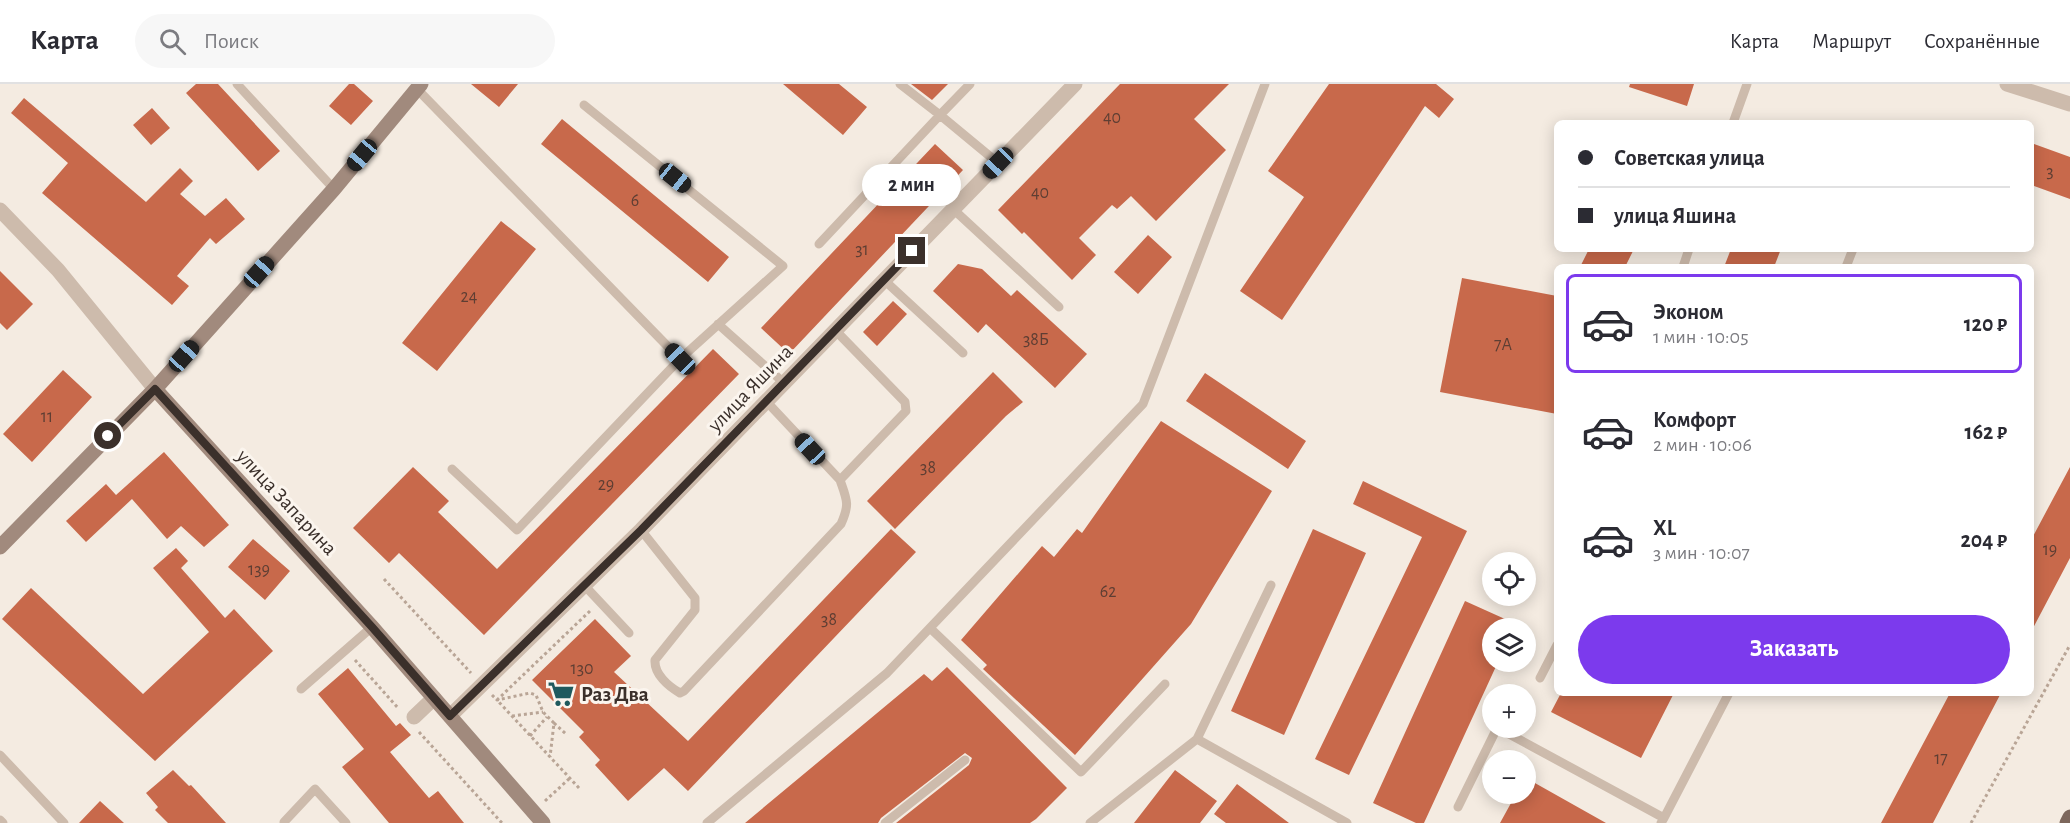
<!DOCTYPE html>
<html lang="ru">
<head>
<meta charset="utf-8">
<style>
	:root { --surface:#fff; --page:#f7f7f7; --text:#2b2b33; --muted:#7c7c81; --line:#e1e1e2; --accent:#7c3aed }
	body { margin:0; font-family:"Alegreya Sans",sans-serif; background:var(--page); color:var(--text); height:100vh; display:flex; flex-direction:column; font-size:22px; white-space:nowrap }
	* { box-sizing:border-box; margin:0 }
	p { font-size:20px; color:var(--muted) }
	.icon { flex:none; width:33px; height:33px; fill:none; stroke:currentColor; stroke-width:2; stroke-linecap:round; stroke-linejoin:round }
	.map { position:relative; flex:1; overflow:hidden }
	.details { position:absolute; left:1554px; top:180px; width:480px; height:432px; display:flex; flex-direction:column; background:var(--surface); border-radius:9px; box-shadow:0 3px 15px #0003 }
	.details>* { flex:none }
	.banner { position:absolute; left:1554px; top:36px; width:480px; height:132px; border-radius:9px; box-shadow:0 3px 15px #0003; display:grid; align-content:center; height:132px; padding:0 24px; background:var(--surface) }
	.buttons { position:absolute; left:1482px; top:468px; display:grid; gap:12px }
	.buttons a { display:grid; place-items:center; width:54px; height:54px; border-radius:50%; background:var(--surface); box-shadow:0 3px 15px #0003; font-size:30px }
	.end { position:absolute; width:27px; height:27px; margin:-14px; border:8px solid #3b302b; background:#fff; box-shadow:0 0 0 3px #fff }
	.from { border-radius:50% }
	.bubble { position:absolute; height:42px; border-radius:21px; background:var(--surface); box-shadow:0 3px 15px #0003; font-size:20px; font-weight:600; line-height:42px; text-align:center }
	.car { position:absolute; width:18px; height:36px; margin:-18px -9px; border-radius:8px; box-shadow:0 0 4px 2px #0007; background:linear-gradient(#222 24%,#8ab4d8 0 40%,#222 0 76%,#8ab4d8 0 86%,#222 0) }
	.banner b { display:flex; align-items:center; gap:21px; height:57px; font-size:22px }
	.banner b+b { border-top:2px solid var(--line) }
	.banner i { width:15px; height:15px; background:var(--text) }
	ul { padding:10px 0 0; list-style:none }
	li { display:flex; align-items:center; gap:18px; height:99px; margin:0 12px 9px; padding:0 12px; border:3px solid transparent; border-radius:9px }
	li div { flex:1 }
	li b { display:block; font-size:22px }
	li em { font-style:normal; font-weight:600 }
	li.current { border-color:var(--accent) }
	li>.icon { width:54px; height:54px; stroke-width:1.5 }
	.cta { display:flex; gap:12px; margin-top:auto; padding:12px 24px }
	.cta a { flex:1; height:69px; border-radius:36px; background:var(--accent); color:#fff; font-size:24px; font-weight:600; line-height:69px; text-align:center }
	header { display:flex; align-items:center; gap:36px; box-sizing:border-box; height:84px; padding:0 30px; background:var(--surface); border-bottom:2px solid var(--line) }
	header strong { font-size:28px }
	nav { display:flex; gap:33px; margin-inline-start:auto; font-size:21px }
	.search { width:420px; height:54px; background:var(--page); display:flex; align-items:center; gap:15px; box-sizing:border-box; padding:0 21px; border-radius:33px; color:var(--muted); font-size:22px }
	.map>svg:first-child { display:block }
	.building { fill:#c8694b }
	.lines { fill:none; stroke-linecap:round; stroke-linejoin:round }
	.path { stroke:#b9a596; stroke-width:3; stroke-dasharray:3 3; stroke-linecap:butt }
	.lane { stroke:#cdbbac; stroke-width:9 }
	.street { stroke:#cdbbac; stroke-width:15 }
	.secondary { stroke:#a18a7d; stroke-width:15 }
	.primary { stroke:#7d675c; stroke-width:15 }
	.route { stroke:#3b302b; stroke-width:8 }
	.labels { text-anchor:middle; stroke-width:6; stroke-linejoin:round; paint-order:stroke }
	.number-label { font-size:18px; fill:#5e3e33 }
	.street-label { font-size:21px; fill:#3b302b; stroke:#fbf5ee }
	.poi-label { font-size:21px; font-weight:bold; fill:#3b302b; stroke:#fbf5ee; text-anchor:start }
</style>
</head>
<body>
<header>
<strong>Карта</strong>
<div class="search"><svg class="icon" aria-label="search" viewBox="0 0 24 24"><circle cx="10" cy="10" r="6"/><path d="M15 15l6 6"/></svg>Поиск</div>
<nav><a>Карта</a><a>Маршрут</a><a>Сохранённые</a></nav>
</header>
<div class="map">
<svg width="2070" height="739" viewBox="0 0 2070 739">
	<rect width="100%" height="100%" fill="#f4ebe1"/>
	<path class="building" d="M 196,0 L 218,0 L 280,67 L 258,87 L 186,9 Z
		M 349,0 L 354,0 L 373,17 L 351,41 L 329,22 Z
		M 471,0 L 518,0 L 499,23 Z
		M 783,0 L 839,0 L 867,23 L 843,51 Z
		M 911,0 L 948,0 L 932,16 Z
		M 1120,0 L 1229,0 L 1194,35 L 1226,66 L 1156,137 L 1131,112 L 1117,125 L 1112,121 L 1079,154 L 1096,171 L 1072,196 L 1024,148 L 1022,150 L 998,126 Z
		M 1329,0 L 1436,0 L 1454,15 L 1439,34 L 1425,22 L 1282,236 L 1240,207 L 1304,113 L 1268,87 Z
		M 1630,0 L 1694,0 L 1687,22 L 1629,3 Z
		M 24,14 L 146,118 L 180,84 L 193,97 L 180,110 L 205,132 L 226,114 L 245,135 L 216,160 L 210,154 L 177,192 L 189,202 L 172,221 L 42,109 L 68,79 L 11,29 Z
		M 152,24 L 170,44 L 151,61 L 133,41 Z
		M 562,35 L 729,173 L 708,198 L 541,60 Z
		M 2031,59 L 2070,73 L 2070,115 L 2031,101 Z
		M 935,60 L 963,86 L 789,270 L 761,244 Z
		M 501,137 L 536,165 L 437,287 L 402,259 Z
		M 1148,151 L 1172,173 L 1138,210 L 1114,188 Z
		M 1589,165 L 1634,165 L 1625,183 L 1580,183 Z
		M 1731,165 L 1781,165 L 1774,183 L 1724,183 Z
		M 958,180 L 982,185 L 1011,212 L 1017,206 L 1087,270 L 1055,304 L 986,240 L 978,249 L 933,207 Z
		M 0,187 L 33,220 L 7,246 L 0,239 Z
		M 1462,194 L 1557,212 L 1557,330 L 1440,308 Z
		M 893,217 L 907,230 L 877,262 L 863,248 Z
		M 713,265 L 739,290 L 484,551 L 399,469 L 389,479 L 353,444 L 413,383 L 449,417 L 438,428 L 497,485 Z
		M 63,286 L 92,313 L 32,378 L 3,350 Z
		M 993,288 L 1023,318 L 1006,332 L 895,445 L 867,417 Z
		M 1205,289 L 1306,357 L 1288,385 L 1186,317 Z
		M 1161,337 L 1272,407 L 1191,540 L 1075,671 L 983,585 L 987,581 L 961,556 L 1042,462 L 1054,473 L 1077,445 L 1082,449 Z
		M 164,368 L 229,441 L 204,463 L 181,442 L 167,455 L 132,415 L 86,458 L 66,437 L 106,400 L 116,411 Z
		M 2070,383 L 2070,474 L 2031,548 L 2031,456 Z
		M 1363,397 L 1467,447 L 1349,691 L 1315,675 L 1422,453 L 1353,420 Z
		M 891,445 L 916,468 L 688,707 L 664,684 L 628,717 L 595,681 L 600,676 L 579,653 L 584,648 L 532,596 L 595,535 L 631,572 L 614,588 L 688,657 Z
		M 1313,445 L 1366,469 L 1284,651 L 1231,627 Z
		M 253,455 L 290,487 L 265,516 L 228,483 Z
		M 176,464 L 188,477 L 181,484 L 225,534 L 234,525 L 273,567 L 155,677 L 2,535 L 31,504 L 143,610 L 209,548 L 153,484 Z
		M 1465,517 L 1525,544 L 1492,544 L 1492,578 L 1498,578 L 1424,739 L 1416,739 L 1373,719 Z
		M 947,583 L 1067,704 L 1036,735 L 1030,739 L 896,739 L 969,681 L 972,674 L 965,669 L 881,734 L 878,739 L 745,739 L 924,590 L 932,597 Z
		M 348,584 L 396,642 L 400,639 L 411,651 L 390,668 L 429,714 L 438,707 L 464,739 L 389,739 L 342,683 L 364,665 L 318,610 Z
		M 1561,609 L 1674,609 L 1641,674 L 1551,628 Z
		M 1950,609 L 2001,609 L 1933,739 L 1881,739 Z
		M 173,686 L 189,702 L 191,701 L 226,739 L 168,739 L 155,726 L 158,723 L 146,709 Z
		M 1175,686 L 1217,717 L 1200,739 L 1134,739 Z
		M 1526,694 L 1606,739 L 1500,739 L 1516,710 L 1526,710 Z
		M 1237,700 L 1289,739 L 1226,739 L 1214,730 Z
		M 100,717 L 124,739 L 79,739 Z"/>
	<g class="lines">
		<path class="path" d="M 384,495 L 471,589
			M 355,576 L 399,625
			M 492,611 L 497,616 L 530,609 L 536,611 L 543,628 L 554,639 L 550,673
			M 512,632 L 543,628
			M 554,639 L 566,650
			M 419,648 L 502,739
			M 530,652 L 547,633
			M 579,704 L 497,616 L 591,526
			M 545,717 L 570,694
			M 1971,739 L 2070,561"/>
		<path class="lane" d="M 237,0 L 334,105
			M 900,0 L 940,31 L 970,0
			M 417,5 L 680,275
			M 1733,39 L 1747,0
			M 953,125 L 1059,223
			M 819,160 L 940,31 L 998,79
			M 1683,183 L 1689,165
			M 1846,183 L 1853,165
			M 884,196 L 963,269
			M 718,240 L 784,299
			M 766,317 L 840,396
			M 452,385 L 517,446 L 680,275 L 783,182 L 584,21
			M 641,446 L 695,514 L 695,526 L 655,576 C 654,590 668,602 680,609 L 684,607 L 841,440 C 850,420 847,416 840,396 L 906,327 L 905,318 L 835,246
			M 584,501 L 629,549
			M 930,544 L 1081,688 L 1165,600
			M 1540,594 L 1557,561
			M 301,605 L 372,543
			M 1498,644 L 1664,734 L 1661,739
			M 1197,655 L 1271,501
			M 0,671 L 64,739
			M 1458,723 L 1497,644
			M 1664,734 L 1729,609
			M 0,736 L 3,739
			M 284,738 L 315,705 L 346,739
			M 707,739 L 887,589 L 1143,320 L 1265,0
			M 885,739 L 965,676
			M 1090,739 L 1197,655 L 1347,739"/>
		<path class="street" d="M 2007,0 L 2070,20
			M 0,126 L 58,186 L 155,305
			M 450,632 L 641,446 L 1075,0
			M 414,633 L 434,614"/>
		<path class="secondary" d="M 155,305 L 372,543 L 543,739
			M 0,463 L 155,305 L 334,105 L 421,0"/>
		<path class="primary" d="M 2067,739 L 2070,733"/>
	</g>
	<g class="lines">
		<path class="route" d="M 108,352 L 155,305 L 372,543 L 450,632 L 641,446 L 912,167"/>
	</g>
	<defs>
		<g id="supermarket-bare" transform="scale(2.07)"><path d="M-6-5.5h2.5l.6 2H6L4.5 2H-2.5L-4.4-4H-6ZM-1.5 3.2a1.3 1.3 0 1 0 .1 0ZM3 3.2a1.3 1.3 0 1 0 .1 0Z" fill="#1f5a5e" stroke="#fbf5ee" stroke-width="2.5" paint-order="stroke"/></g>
	</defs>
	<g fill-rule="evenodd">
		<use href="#supermarket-bare" x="561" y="610"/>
	</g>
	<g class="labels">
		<g class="number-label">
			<text x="1112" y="39">40</text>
			<text x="2050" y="93">3</text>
			<text x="1040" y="114">40</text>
			<text x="635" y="122">6</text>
			<text x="862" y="171">31</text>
			<text x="469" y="218">24</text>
			<text x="1036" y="261">38Б</text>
			<text x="1503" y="266">7А</text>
			<text x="47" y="338">11</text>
			<text x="928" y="389">38</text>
			<text x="606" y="406">29</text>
			<text x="2050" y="471">19</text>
			<text x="259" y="491">139</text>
			<text x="1108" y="513">62</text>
			<text x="829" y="541">38</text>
			<text x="582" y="590">130</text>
			<text x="1941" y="680">17</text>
		</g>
		<g class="street-label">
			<text transform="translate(750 304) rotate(-46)" y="7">улица Яшина</text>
			<text transform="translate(287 418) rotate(47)" y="7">улица Запарина</text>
		</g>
		<g class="poi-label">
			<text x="581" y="617">Раз Два</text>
		</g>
	</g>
</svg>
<div class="buttons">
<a><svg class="icon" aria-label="locate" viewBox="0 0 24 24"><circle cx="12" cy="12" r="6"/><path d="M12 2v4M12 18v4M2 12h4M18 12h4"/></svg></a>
<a><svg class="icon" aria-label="layers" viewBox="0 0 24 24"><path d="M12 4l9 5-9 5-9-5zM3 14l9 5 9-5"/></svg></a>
<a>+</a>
<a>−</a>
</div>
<i class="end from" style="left:108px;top:352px"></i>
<i class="end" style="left:912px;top:167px"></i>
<div class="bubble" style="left:862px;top:80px;width:99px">2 мин</div>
<i class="car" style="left:362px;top:71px;rotate:220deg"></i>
<i class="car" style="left:998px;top:79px;rotate:224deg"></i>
<i class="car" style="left:675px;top:94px;rotate:129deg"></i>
<i class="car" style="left:259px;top:188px;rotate:42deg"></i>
<i class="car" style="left:184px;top:272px;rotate:42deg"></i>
<i class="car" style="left:680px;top:275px;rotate:316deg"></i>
<i class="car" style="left:810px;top:365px;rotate:317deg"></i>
<div class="banner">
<b><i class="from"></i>Советская улица</b>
<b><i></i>улица Яшина</b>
</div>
<section class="details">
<ul>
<li class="current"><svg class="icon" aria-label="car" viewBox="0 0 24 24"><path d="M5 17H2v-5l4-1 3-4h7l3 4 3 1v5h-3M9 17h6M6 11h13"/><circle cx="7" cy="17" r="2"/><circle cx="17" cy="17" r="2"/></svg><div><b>Эконом</b><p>1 мин · 10:05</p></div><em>120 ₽</em></li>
<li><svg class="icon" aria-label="car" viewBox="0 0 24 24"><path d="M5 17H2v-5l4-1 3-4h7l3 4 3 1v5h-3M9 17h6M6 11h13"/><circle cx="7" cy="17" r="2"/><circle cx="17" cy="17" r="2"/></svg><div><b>Комфорт</b><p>2 мин · 10:06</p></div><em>162 ₽</em></li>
<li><svg class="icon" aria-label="car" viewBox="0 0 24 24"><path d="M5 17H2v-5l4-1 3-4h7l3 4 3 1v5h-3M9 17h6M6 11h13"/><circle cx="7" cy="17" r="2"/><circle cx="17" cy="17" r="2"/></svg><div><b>XL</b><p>3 мин · 10:07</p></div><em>204 ₽</em></li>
</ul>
<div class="cta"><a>Заказать</a></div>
</section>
</div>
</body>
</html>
